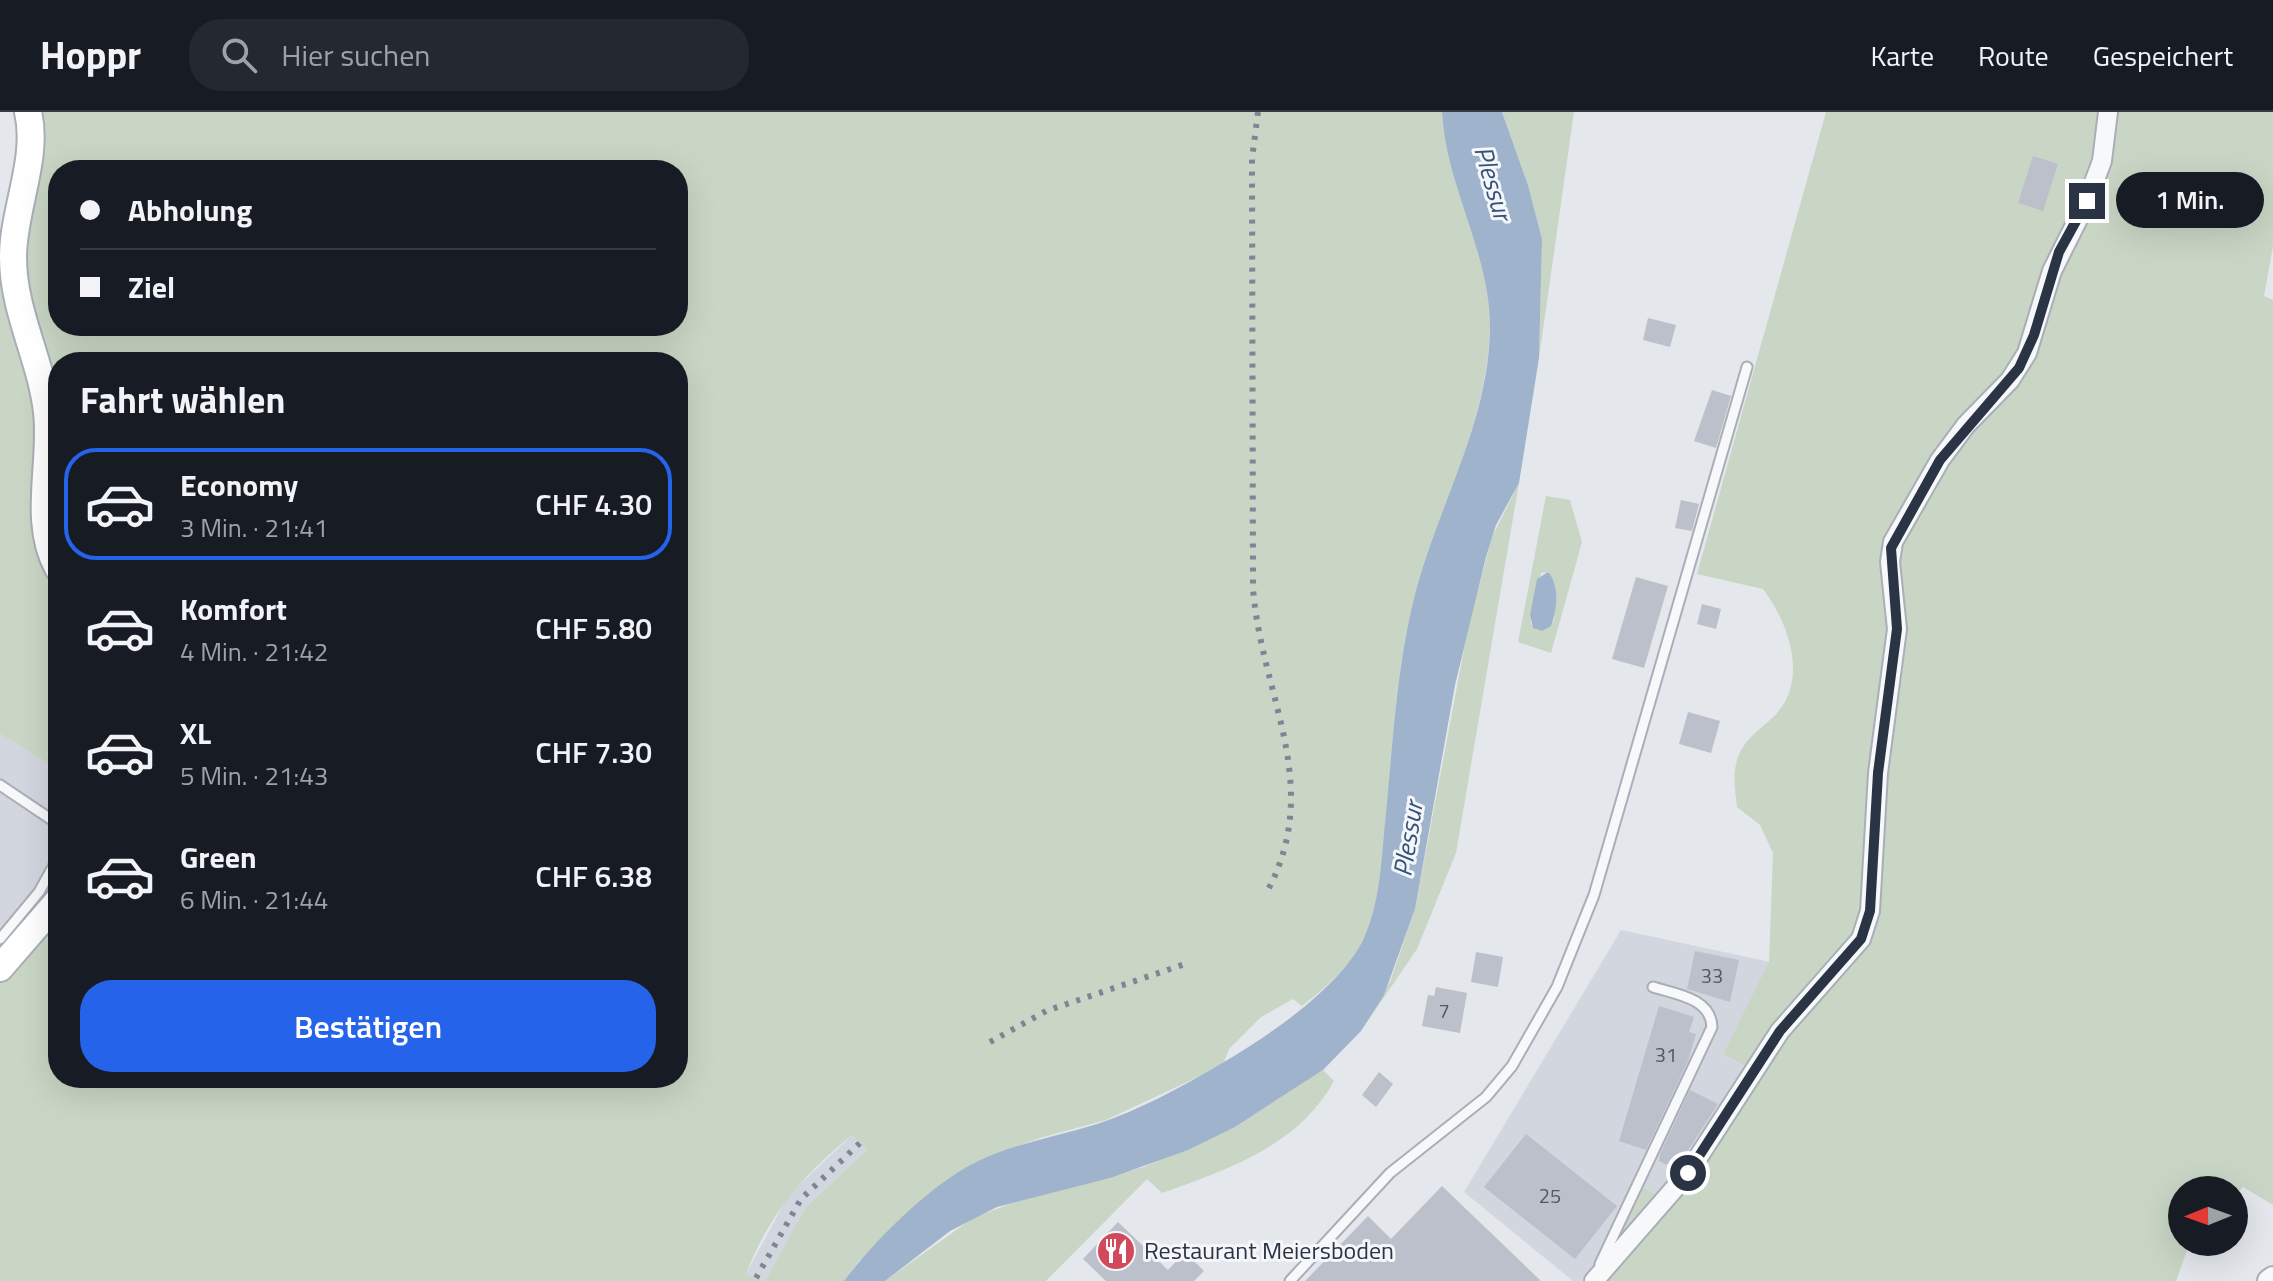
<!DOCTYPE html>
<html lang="de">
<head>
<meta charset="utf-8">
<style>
	:root { --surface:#171b24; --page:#242831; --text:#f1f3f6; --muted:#9ea1a6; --line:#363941; --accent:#2563eb }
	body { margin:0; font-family:"Titillium Web",sans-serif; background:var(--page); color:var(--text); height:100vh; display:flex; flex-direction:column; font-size:30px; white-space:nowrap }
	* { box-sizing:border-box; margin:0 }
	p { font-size:26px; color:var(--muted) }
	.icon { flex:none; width:44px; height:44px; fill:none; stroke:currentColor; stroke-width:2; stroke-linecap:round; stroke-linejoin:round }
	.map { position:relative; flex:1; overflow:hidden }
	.sheet { position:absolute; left:48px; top:240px; width:640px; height:736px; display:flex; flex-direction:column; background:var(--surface); border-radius:32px; box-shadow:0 8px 32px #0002 }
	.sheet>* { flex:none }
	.top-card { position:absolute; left:48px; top:48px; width:640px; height:176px; border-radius:32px; box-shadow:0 8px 32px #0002; display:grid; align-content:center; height:176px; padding:0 32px; background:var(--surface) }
	.needle { width:52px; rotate:269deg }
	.controls { position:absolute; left:2168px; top:1064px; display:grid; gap:16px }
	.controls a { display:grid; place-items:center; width:80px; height:80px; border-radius:50%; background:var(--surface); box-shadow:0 8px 32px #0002; font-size:40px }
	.end { position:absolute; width:36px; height:36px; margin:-18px; border:10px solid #2b3445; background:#fff; box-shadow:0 0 0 4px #fff }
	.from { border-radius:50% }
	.bubble { position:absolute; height:56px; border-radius:28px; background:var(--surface); box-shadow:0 8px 32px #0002; font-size:26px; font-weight:600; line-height:56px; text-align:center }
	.top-card b { display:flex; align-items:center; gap:28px; height:76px; font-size:30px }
	.top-card b+b { border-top:2px solid var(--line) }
	.top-card i { width:20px; height:20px; background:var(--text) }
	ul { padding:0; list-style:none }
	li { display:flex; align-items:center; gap:24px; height:112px; margin:0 16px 12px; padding:0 16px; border:4px solid transparent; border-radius:32px }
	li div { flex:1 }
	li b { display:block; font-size:30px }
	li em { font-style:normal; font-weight:600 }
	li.current { border-color:var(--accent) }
	li>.icon { width:72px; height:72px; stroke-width:1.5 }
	h2 { padding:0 32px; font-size:36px; line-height:96px }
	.action { display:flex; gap:16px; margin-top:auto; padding:16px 32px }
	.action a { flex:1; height:92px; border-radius:32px; background:var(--accent); color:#fff; font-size:32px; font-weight:600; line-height:92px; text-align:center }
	header { display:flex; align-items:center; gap:48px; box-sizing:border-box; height:112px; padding:0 40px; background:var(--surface); border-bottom:2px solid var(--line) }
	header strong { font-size:38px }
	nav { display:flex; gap:44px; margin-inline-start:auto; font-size:28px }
	.search { width:560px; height:72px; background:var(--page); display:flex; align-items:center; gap:20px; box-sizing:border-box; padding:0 28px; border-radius:32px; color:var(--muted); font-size:30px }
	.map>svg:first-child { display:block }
	.built { fill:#d2d6de }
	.green { fill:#c9d6c5; fill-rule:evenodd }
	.water { fill:#9fb4cc }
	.building { fill:#bbc0ca }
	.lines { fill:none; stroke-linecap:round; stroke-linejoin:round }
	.service-casing { stroke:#a9aeb7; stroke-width:13 }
	.minor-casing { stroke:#a9aeb7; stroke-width:22 }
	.tertiary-casing { stroke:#a9aeb7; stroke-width:26 }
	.secondary-casing { stroke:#a9aeb7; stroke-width:30 }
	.service { stroke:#f7f8fa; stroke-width:9 }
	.minor { stroke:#f7f8fa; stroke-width:18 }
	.tertiary { stroke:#f7f8fa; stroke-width:22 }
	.secondary { stroke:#fff; stroke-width:26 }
	.rail { stroke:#7d8696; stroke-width:6; stroke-dasharray:4 8; stroke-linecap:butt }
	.route { stroke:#2b3445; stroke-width:10 }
	.labels { text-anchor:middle; stroke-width:6; stroke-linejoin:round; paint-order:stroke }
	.number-label { font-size:20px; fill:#4f5766 }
	.poi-label { font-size:24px; fill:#2b3445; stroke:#f4f6f9; text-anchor:start }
	.water-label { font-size:26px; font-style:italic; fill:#34527a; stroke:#f4f6f9 }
</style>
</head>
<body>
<header>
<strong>Hoppr</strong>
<div class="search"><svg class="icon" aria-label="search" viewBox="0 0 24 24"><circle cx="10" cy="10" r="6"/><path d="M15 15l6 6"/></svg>Hier suchen</div>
<nav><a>Karte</a><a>Route</a><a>Gespeichert</a></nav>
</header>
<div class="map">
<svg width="2273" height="1169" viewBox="0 0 2273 1169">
	<rect width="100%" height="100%" fill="#e4e7ec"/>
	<path class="built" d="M 0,622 L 58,657 L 58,789 L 0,856 Z
		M 1621,818 L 1770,850 L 1723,942 L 1754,960 L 1666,1087 L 1638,1073 L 1590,1169 L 1573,1169 L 1464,1080 Z
		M 852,1023 L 867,1038 L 805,1096 L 765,1169 L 746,1162 L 788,1084 Z"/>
	<path class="green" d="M 28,0 L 1442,0 C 1446,75 1492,142 1490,218 C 1486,321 1430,411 1409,510 C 1394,577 1392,647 1385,715 C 1381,747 1380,780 1370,811 C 1358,847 1331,872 1302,894 L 1293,887 L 1261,905 L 1229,937 L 1224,950 L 1204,962 L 1106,1008 L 1040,1026 L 973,1051 L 859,1149 L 844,1169 L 0,1169 L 0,856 L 58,789 L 58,966 L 678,966 L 678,250 L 58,250 L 58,657 L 0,622 L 0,126 L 13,127 ZM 58,58 L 678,58 L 678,214 L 58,214 ZM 852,1023 L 867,1038 L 805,1096 L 765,1169 L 746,1162 C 768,1104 804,1062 852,1023 Z
		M 1502,0 L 1574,0 L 1539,246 L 1542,127 L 1528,73 Z
		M 1826,0 L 2273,0 L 2273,134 L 2264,184 L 2273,188 L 2273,1093 L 2243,1075 L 2234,1084 L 2234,1078 L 2182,1078 L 2182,1130 L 2190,1130 L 2176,1169 L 1590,1169 L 1638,1073 L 1666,1087 L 1753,959 L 1723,942 L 1769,850 L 1773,741 L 1760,713 L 1737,695 C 1735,678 1732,662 1738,645 C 1743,630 1758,618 1770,608 C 1811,573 1790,513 1763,477 L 1697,462 Z
		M 1519,371 L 1456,741 L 1417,837 L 1361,919 L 1390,870 L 1415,797 L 1468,516 L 1492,425 Z
		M 1546,384 L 1570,388 L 1582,430 L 1551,541 L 1518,530 ZM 1548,460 L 1555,476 L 1554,509 L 1537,518 L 1531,512 L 1530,503 L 1541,461 Z
		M 1323,958 L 1334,969 C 1298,1034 1229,1057 1162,1081 L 1147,1067 L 1046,1169 L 885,1169 L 973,1106 L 1020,1088 L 1144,1055 L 1235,1015 Z"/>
	<path class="water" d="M 1442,0 L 1502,0 L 1528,73 L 1542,127 L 1539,246 L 1519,371 L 1496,413 L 1486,445 L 1455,573 L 1415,797 L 1384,883 L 1361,919 L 1323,958 L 1235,1015 L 1188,1038 L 1110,1066 L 997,1095 L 950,1119 L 885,1169 L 844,1169 C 874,1129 930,1073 976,1050 C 1015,1031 1056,1025 1097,1012 C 1140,998 1185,973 1224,950 C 1271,922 1338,877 1363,828 C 1380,792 1381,750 1385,711 C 1393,632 1396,552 1417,475 C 1441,389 1488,309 1490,218 C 1491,141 1446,76 1442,0 Z
		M 1548,460 C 1560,473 1557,498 1551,514 L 1542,519 L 1533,516 L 1530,503 L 1537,467 Z"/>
	<path class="building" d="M 2033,44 L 2058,52 L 2043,99 L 2018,91 Z
		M 1648,206 L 1676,213 L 1670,235 L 1643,228 Z
		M 1712,278 L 1731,284 L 1716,336 L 1694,329 Z
		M 1681,388 L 1699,392 L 1692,419 L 1675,416 Z
		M 1636,465 L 1668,474 L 1644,556 L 1612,547 Z
		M 1702,492 L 1721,497 L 1716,517 L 1697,512 Z
		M 1688,600 L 1720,609 L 1711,641 L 1679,632 Z
		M 1695,839 L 1739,848 L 1730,890 L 1687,877 Z
		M 1476,840 L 1503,845 L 1498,875 L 1471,870 Z
		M 1436,875 L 1467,881 L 1460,921 L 1422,914 L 1428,883 L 1434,884 Z
		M 1659,894 L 1694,905 L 1689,920 L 1696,922 L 1688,949 L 1646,1038 L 1619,1029 Z
		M 1379,960 L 1393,972 L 1376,995 L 1362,983 Z
		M 1690,978 L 1718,992 L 1676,1057 L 1659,1049 L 1660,1042 Z
		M 1526,1022 L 1617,1094 L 1575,1147 L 1484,1075 Z
		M 1442,1074 L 1541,1169 L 1305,1169 L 1368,1104 L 1391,1127 Z
		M 1118,1110 L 1168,1158 L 1185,1140 L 1204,1159 L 1194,1169 L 1106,1169 L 1083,1147 Z"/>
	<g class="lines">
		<g class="service-casing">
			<path id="service" d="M 0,673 L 58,712
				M 0,827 L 39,780 L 58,746
				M 1600,1152 L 1712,915 C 1711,886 1675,882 1653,875
				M 1290,1169 L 1390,1061 L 1486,985 L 1512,954 L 1557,875 L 1594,783 L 1747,255"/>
		</g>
		<g class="minor-casing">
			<path id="minor" d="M 1594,1169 L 1688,1061 L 1780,919 L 1861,827 L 1870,799 L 1878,661 L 1897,517 L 1890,450 L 1893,430 L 1940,348 L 1966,313 L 2010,268 L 2027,241 L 2052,159 L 2087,89 L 2102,49 L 2108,0"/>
		</g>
		<g class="tertiary-casing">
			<path id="tertiary" d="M 2269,1169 L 2273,1166"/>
		</g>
		<g class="secondary-casing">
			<path id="secondary" d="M 28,0 C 39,46 13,98 13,145 C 13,200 41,247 47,300 C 53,351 32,409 58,456
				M 0,856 L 58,789"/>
		</g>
		<use href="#service" class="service"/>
		<use href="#minor" class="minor"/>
		<use href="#tertiary" class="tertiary"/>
		<use href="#secondary" class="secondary"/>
		<path class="rail" d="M 1258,0 L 1252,47 L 1253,476 C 1261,584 1324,671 1268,778
			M 990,930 L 1046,899 L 1185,852
			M 756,1166 L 801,1087 L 860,1031"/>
	</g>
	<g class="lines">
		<path class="route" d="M 1688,1061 L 1780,919 L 1861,827 L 1870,799 L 1878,661 L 1897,517 L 1891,436 L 1940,348 L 2019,256 L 2034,223 L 2059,140 L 2087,89"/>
	</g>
	<defs>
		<g id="restaurant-disc" transform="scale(2)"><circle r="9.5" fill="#d1495b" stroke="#f4f6f9"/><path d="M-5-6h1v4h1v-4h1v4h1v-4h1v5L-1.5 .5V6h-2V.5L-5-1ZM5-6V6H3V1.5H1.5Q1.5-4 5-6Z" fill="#fff"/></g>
	</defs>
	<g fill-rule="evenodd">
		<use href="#restaurant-disc" x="1116" y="1139"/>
	</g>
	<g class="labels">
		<g class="number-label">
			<text x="1712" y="871">33</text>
			<text x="1444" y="906">7</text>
			<text x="1666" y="950">31</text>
			<text x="1550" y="1091">25</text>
		</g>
		<g class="poi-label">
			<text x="1144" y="1147">Restaurant Meiersboden</text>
		</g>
		<g class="water-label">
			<text transform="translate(1493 71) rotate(74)" y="9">Plessur</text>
			<text transform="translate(1408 727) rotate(-81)" y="9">Plessur</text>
		</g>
	</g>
</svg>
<div class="controls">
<a><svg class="needle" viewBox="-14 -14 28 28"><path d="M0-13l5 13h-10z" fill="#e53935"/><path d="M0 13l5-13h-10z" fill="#9ea1a6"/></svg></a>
</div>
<i class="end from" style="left:1688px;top:1061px"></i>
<i class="end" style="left:2087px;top:89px"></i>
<div class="bubble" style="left:2116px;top:60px;width:148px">1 Min.</div>
<div class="top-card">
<b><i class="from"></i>Abholung</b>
<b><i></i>Ziel</b>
</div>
<section class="sheet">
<h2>Fahrt wählen</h2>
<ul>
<li class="current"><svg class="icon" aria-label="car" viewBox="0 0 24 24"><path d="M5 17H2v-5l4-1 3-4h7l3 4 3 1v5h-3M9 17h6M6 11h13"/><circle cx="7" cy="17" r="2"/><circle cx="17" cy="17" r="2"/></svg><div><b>Economy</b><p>3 Min. · 21:41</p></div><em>CHF 4.30</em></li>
<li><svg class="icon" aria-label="car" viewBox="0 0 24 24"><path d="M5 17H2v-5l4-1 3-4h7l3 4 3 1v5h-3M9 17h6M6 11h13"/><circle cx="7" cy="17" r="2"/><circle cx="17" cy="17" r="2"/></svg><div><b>Komfort</b><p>4 Min. · 21:42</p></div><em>CHF 5.80</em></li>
<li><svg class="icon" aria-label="car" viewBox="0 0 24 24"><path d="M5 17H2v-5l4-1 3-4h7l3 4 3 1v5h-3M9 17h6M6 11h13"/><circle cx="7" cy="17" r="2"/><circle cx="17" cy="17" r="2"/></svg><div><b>XL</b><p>5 Min. · 21:43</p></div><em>CHF 7.30</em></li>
<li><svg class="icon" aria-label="car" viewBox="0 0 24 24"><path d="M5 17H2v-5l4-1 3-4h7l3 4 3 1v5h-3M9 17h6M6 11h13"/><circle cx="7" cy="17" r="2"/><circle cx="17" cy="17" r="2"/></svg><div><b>Green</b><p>6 Min. · 21:44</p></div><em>CHF 6.38</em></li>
</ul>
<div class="action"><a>Bestätigen</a></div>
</section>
</div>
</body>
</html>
